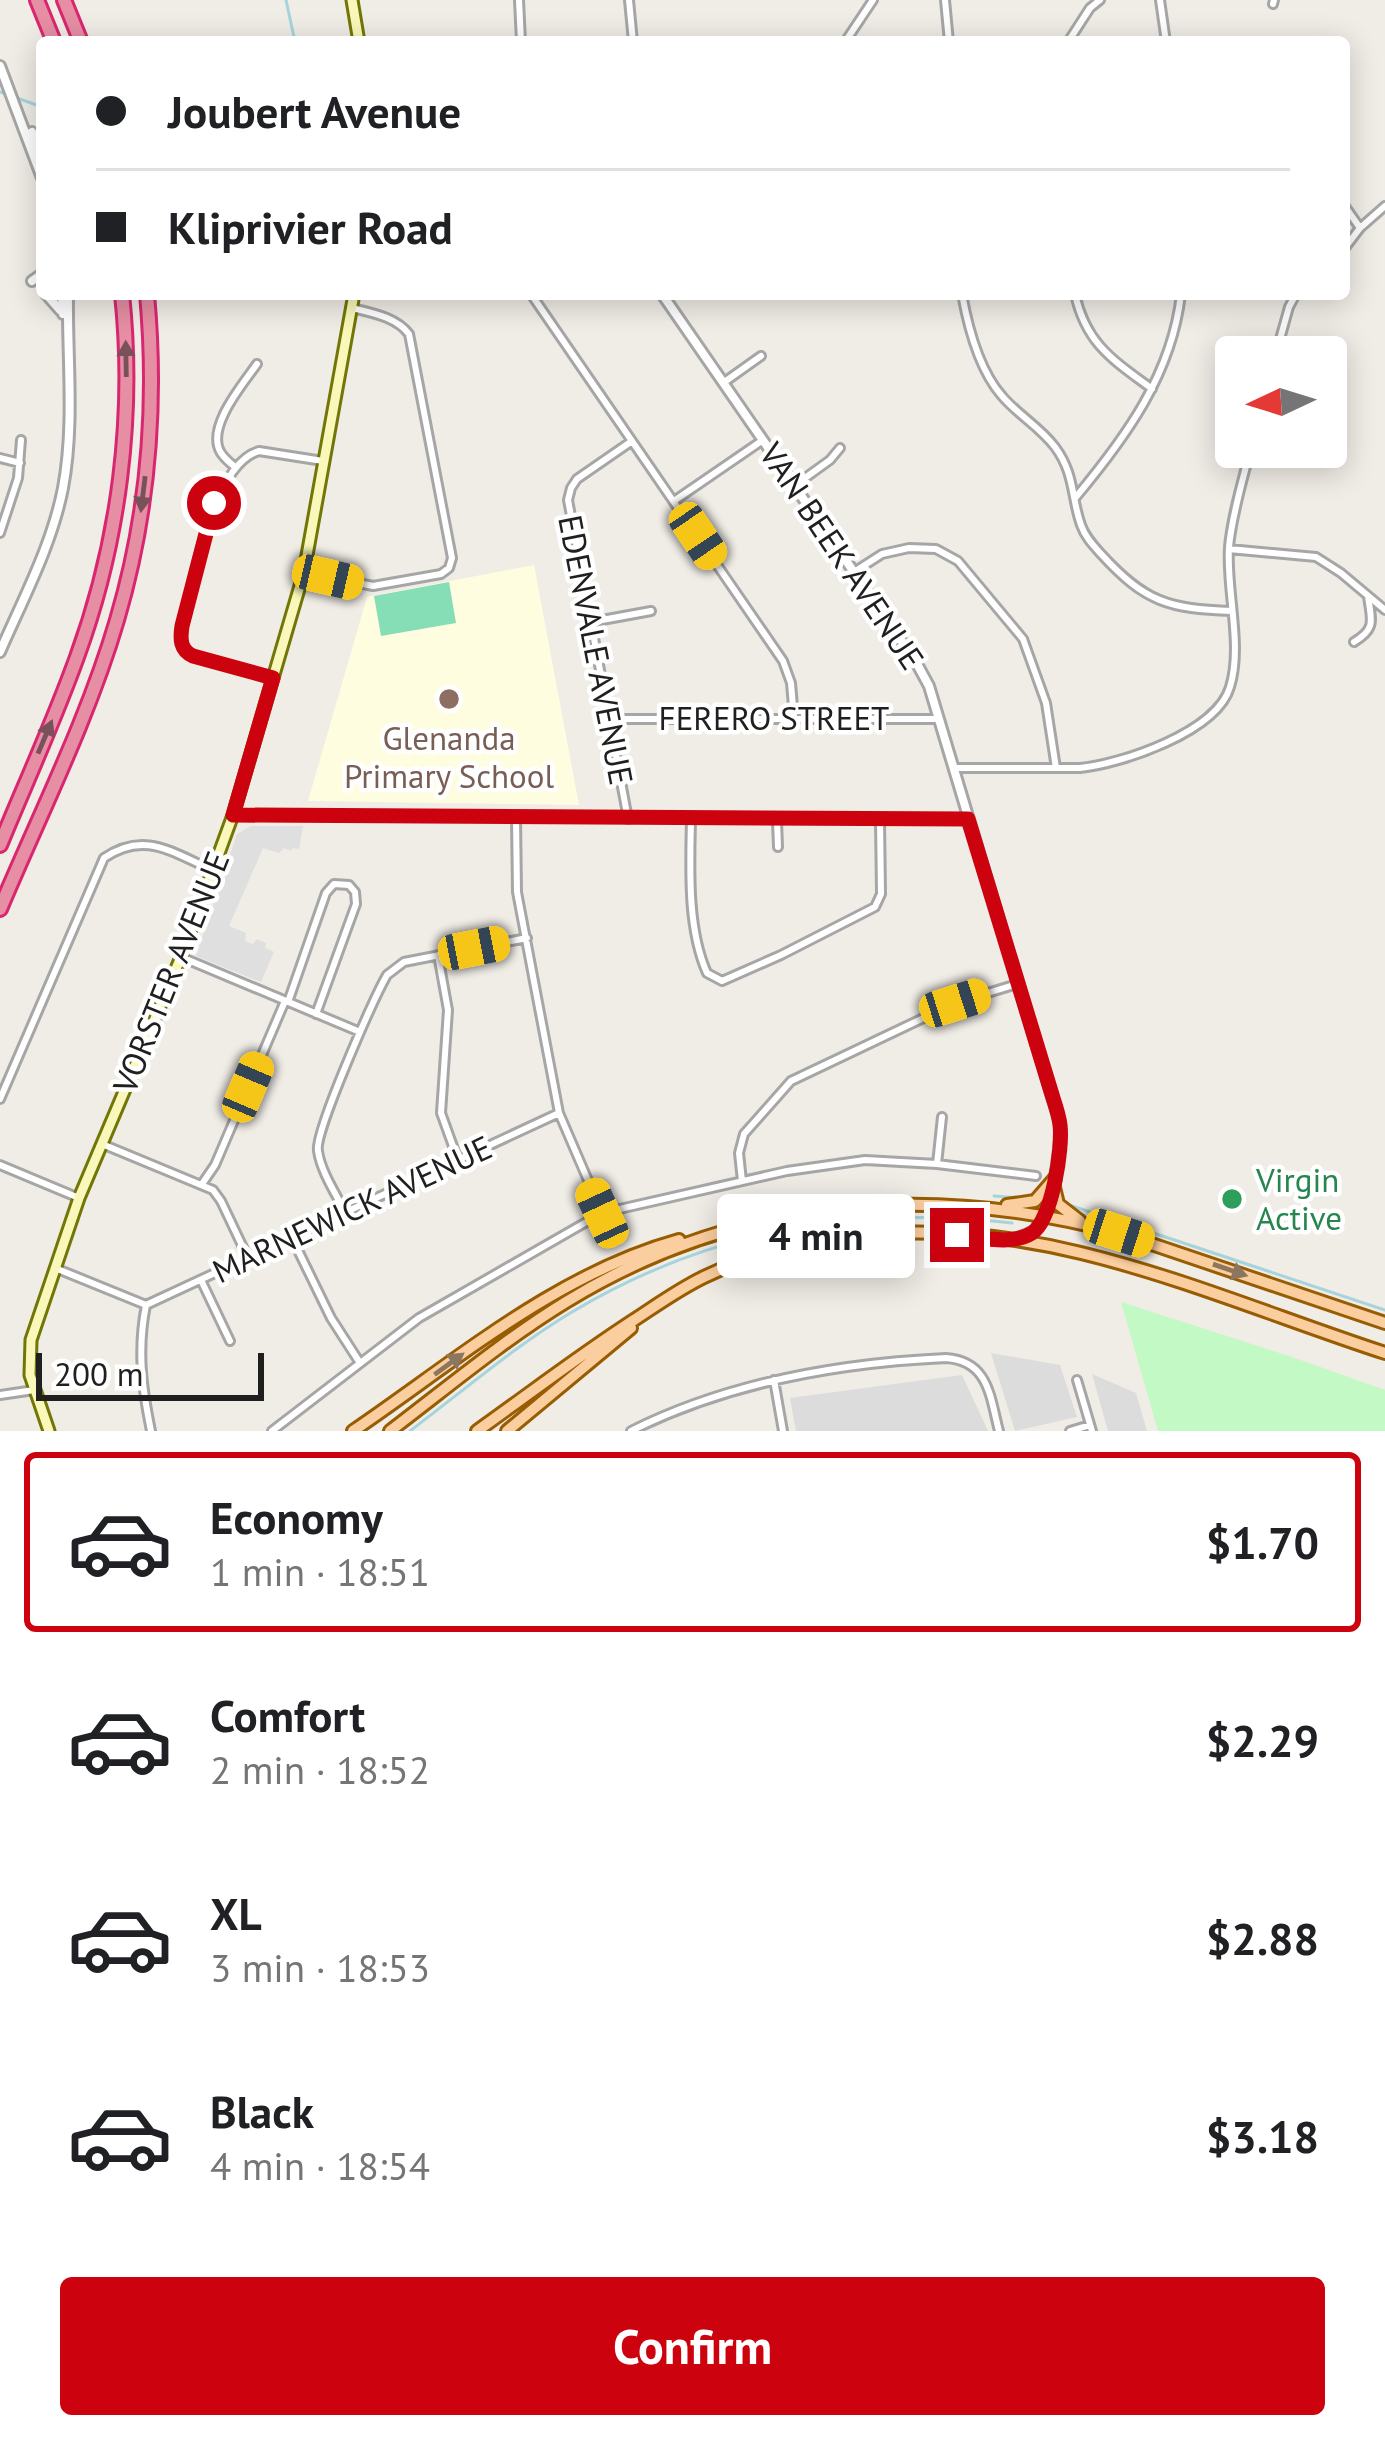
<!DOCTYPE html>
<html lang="en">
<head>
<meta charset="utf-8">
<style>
	:root { --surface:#fff; --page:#f2f2f2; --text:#202124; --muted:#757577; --line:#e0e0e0; --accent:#cc020f }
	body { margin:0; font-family:"PT Sans",sans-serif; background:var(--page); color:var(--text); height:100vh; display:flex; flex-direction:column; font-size:45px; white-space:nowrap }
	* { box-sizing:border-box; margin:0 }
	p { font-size:39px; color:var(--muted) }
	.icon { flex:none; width:66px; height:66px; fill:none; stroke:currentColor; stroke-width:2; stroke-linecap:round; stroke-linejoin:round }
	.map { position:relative; height:1431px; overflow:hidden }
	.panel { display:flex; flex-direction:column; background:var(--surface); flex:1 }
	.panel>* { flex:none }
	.top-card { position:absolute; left:36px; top:36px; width:1314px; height:264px; border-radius:12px; box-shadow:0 6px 30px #0003; display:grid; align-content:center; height:264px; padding:0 60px; background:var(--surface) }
	.needle { width:78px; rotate:266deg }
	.tools { position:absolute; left:1215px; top:336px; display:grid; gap:24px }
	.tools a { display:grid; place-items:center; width:132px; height:132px; border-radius:12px; background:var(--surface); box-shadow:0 6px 30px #0003; font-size:60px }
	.scale { position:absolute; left:36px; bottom:30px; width:228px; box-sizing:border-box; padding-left:12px; border:6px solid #1f1f1f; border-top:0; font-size:33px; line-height:42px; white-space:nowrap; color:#1f1f1f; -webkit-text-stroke:9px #fff; paint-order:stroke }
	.end { position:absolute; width:54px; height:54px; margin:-27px; border:15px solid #cc020f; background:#fff; box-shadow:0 0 0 6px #fff }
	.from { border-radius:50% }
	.bubble { position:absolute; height:84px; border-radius:12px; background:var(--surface); box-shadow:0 6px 30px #0003; font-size:39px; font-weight:600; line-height:84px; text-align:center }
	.car { position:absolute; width:36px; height:72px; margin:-36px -18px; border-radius:15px; box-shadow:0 0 9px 3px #0007; background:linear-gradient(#f5c518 24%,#345 0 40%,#f5c518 0 76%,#345 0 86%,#f5c518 0) }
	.top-card b { display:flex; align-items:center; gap:42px; height:114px; font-size:45px }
	.top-card b+b { border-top:3px solid var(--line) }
	.top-card i { width:30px; height:30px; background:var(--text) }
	ul { padding:21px 0 0; list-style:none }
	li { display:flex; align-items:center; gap:36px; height:180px; margin:0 24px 18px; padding:0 36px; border:6px solid transparent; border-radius:12px }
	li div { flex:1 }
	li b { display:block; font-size:45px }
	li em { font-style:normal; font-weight:600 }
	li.on { border-color:var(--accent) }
	li>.icon { width:108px; height:108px; stroke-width:1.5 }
	.primary-button { display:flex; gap:24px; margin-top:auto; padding:24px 60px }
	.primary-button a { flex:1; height:138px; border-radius:12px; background:var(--accent); color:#fff; font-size:48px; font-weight:600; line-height:138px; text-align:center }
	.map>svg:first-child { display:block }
	.residential { fill:#dddcdc }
	.education { fill:#fffde0 }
	.park { fill:#c3f9c4 }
	.pitch { fill:#85deb6 }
	.parking { fill:#dfdfdf }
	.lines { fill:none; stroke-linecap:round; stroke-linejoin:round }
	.stream { stroke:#a6d4dd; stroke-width:3 }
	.minor-casing { stroke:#a6a6a6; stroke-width:12 }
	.tertiary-casing { stroke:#a6a6a6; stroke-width:14 }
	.secondary-casing { stroke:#717606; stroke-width:15 }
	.primary-casing { stroke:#985d02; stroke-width:16 }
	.motorway-casing { stroke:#d9276f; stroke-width:18 }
	.minor { stroke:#fff; stroke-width:6 }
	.tertiary { stroke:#fff; stroke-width:8 }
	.secondary { stroke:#f9f8ba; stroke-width:9 }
	.primary { stroke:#fbcea0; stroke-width:10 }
	.motorway { stroke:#e68ea4; stroke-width:12 }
	.oneway { fill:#79515b }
	.oneway2 { fill:#8d7660 }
	.route { stroke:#cc020f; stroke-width:15 }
	.education-dot { fill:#8d6e63; stroke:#fff; stroke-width:4.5 }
	.leisure-dot { fill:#2e9e5b; stroke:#fff; stroke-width:4.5 }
	.labels { text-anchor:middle; stroke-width:9; stroke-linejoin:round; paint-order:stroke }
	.street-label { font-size:33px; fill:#1f1f1f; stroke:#fff }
	.education-label { font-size:33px; fill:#785e54; stroke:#fff }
	.leisure-label { font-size:33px; fill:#27864d; stroke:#fff; text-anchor:start }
</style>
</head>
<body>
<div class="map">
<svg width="1385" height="1431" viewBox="0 0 1385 1431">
	<rect width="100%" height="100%" fill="#f0ece6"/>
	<path class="residential" d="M 991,1353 L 1060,1365 L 1077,1417 L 1015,1431 Z
		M 1092,1374 L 1136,1393 L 1147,1431 L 1108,1431 Z
		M 962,1375 L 988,1431 L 796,1431 L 790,1398 Z"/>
	<path class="education" d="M 534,565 L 579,805 L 308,801 L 367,597 Z"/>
	<path class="park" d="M 1121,1302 L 1289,1356 L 1385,1390 L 1385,1431 L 1158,1431 Z"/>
	<path class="pitch" d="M 449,582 L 456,623 L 381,636 L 374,596 Z"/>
	<path class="parking" d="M 251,826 L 303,826 L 299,849 L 293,848 L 291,851 L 284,848 L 279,853 L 263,848 L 229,926 L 246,933 L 245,941 L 253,944 L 257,939 L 266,943 L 265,948 L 274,952 L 261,982 L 196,956 L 237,834 Z"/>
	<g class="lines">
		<path class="stream" d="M 286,0 L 295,42
			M 0,92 L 42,107
			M 994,1196 L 1022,1198
			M 1069,1205 L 1385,1310
			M 410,1431 C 463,1391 515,1346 572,1312 C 709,1230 855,1205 1012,1223"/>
		<g class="minor-casing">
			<path id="minor" d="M 519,0 L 521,42
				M 629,0 L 633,42
				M 945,0 L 949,42
				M 1160,0 L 1166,42
				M 1273,4 L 1274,0
				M 845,42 L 873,0
				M 1068,42 L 1090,8 L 1100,0
				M 1344,205 L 1360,228
				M 1344,249 L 1360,228 L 1385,206
				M 531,294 L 783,661 L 791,683 L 794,718
				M 962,294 C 968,327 979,370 1002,396 C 1018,415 1040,427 1055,447 C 1075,474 1071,497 1081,525 C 1085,537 1094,546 1102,555 C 1145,602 1169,609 1232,611
				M 1075,294 C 1086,344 1113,360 1152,389
				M 1275,357 L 1289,307 L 1296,294
				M 723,383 L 761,356
				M 0,458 L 20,463
				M 235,467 C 230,463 225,459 221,453 C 205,428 243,384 257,364
				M 794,486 L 830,460 L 840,448
				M 1076,497 C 1126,437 1172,374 1181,294
				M 674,501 L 763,440
				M 0,533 L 18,478 L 21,440
				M 1229,549 L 1316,557 L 1341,573 L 1385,610
				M 304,572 L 373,586 L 441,574 L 449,568 L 452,558 L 409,334 C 396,317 372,313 352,308
				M 854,572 L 882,554 L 909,548 L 936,549 L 958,561 L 1023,639 L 1046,703 L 1056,768
				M 591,622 L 651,611
				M 1354,642 C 1377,628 1371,620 1368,596
				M 273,678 L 189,655 L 180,641 L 182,626 C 193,583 212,464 259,451 L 323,461
				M 609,719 L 939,719
				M 953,768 L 1080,768 C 1121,764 1217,732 1230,687 C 1243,645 1226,591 1229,547 C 1232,514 1243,480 1251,447
				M 233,815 L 968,819
				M 516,818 L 517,892 L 559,1113 L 602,1213
				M 628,819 L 568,500 L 571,488 L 577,479 L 632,441
				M 691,819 C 690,868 687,928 707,973 L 722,981 L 781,955 L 875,907 L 881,894 L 880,820
				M 777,821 L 778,847
				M 438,955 L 448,1010 L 441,1113 L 458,1160
				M 181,957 L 360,1032
				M 288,1002 L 326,893 L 334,884 L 349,885 L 355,892 L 356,904 L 316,1014
				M 0,1099 L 104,858 C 145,830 172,853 213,870
				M 102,1144 L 213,1190 L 221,1201 L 248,1258
				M 937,1164 L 942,1117
				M 0,1165 L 79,1198
				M 742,1181 L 739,1153 L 744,1134 L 791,1081 L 955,1003 L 1017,984
				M 202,1184 L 215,1165 L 285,1001
				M 345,1212 C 336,1194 321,1172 318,1151 C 314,1133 374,998 387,975 L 404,962 L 527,938
				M 292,1238 L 331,1318 L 360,1363
				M 55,1268 L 146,1305
				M 201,1280 L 230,1341
				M 146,1305 L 559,1113
				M 146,1305 C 137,1350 142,1387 151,1431
				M 774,1380 L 783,1431
				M 1077,1380 L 1092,1431
				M 0,1395 L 34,1390
				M 272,1431 L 419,1318 L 602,1213 L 787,1171 L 865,1160 L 937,1164 L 1036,1176
				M 631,1431 C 729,1382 837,1363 946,1358 C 989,1361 990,1397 999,1431
				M 1070,1431 L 1090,1425"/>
		</g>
		<g class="tertiary-casing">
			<path id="tertiary" d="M 0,66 L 42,178
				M 32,132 L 42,159
				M 32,281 L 42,274
				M 46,294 L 60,310
				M 62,294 L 63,314
				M 662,294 L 916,662 L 929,686 L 1060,1123 C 1061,1146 1053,1209 1039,1226 C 1032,1234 1023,1236 1014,1239
				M 0,652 C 23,599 52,545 63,488 C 75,424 67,358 68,294"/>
		</g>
		<g class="secondary-casing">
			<path id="secondary" d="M 352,0 L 359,42
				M 49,1431 L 30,1375 L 31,1340 L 79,1198 L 181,957 L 233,815 L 304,572 L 354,294"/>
		</g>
		<g class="primary-casing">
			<path id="primary" d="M 1053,1183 L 1058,1204 L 1080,1221
				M 1007,1205 L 1035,1201 L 1055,1178
				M 353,1431 C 456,1361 556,1274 679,1240
				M 390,1431 C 448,1387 504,1340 566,1302 C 737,1197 928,1182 1119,1233 L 1385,1323
				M 477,1431 C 529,1394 580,1355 634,1320 C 657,1305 679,1289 704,1277 C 819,1222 959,1223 1081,1253 C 1184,1278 1284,1320 1385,1353
				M 507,1431 L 631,1328"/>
		</g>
		<g class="motorway-casing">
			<path id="motorway" d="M 37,0 L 54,42
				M 64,0 L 81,42
				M 0,845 C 26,782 54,721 77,657 C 119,542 135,416 122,294
				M 0,909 C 40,814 88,719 117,620 C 148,515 157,403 147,294"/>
		</g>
		<use href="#minor" class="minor"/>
		<use href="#tertiary" class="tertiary"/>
		<use href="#secondary" class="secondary"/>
		<use href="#primary" class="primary"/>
		<use href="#motorway" class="motorway"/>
	</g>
	<defs><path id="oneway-solid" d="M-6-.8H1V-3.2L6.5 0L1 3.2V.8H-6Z" transform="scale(3)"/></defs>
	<g class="oneway">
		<use href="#oneway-solid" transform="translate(126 359) rotate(-91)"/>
		<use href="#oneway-solid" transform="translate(143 494) rotate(97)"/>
		<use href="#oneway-solid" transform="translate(45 737) rotate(-67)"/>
	</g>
	<g class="oneway2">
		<use href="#oneway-solid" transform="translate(1230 1270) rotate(19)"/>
		<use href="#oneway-solid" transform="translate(449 1364) rotate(-36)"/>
	</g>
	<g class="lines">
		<path class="route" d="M 214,503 L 182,626 C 180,639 180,650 193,656 L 273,678 L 233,815 L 968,819 L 1053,1098 C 1056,1107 1059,1116 1060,1125 C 1063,1148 1052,1220 1032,1233 C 1011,1246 980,1237 957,1235"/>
	</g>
	<circle class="education-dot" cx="449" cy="699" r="12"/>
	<circle class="leisure-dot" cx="1232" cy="1199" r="12"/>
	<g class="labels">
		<g class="street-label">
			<text transform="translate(842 556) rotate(56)" y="12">VAN BEEK AVENUE</text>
			<text transform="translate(596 650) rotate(79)" y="12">EDENVALE AVENUE</text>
			<text x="774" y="730">FERERO STREET</text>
			<text transform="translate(171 972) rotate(-68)" y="12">VORSTER AVENUE</text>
			<text transform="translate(352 1209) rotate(-25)" y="12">MARNEWICK AVENUE</text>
		</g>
		<g class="education-label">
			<text x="449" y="750">Glenanda<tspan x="449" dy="38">Primary School</tspan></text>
		</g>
		<g class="leisure-label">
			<text x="1256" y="1192">Virgin<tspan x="1256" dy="38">Active</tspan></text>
		</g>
	</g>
</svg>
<div class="tools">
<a><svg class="needle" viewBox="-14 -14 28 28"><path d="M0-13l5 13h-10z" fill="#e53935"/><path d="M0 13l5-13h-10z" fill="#757577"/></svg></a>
</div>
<div class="scale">200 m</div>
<i class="end from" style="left:214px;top:503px"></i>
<i class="end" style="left:957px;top:1235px"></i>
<div class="bubble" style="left:717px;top:1194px;width:198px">4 min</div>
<i class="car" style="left:698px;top:536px;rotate:146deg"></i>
<i class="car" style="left:328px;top:577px;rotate:103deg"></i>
<i class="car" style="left:474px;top:948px;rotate:79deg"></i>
<i class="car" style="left:955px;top:1003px;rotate:72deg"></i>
<i class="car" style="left:248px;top:1087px;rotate:23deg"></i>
<i class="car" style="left:602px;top:1213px;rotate:335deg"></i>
<i class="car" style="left:1119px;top:1233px;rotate:108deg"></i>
<div class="top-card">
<b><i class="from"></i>Joubert Avenue</b>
<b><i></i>Kliprivier Road</b>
</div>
</div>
<section class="panel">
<ul>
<li class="on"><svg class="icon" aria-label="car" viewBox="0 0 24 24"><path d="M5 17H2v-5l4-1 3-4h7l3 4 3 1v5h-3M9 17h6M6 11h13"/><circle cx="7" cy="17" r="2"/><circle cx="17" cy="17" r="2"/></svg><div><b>Economy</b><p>1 min · 18:51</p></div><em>$1.70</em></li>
<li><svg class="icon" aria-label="car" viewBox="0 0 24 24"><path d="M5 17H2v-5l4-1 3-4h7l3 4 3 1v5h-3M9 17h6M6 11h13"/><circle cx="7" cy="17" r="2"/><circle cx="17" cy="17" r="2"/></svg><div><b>Comfort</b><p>2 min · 18:52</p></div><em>$2.29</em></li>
<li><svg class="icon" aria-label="car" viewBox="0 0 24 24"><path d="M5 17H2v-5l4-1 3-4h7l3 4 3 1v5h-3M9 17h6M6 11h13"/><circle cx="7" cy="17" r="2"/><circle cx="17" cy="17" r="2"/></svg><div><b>XL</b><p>3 min · 18:53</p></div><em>$2.88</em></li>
<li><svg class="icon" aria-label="car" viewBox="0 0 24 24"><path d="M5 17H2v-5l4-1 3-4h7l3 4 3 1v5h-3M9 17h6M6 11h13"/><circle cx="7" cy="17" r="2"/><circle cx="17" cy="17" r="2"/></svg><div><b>Black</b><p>4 min · 18:54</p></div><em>$3.18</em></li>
</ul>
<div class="primary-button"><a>Confirm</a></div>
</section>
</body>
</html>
